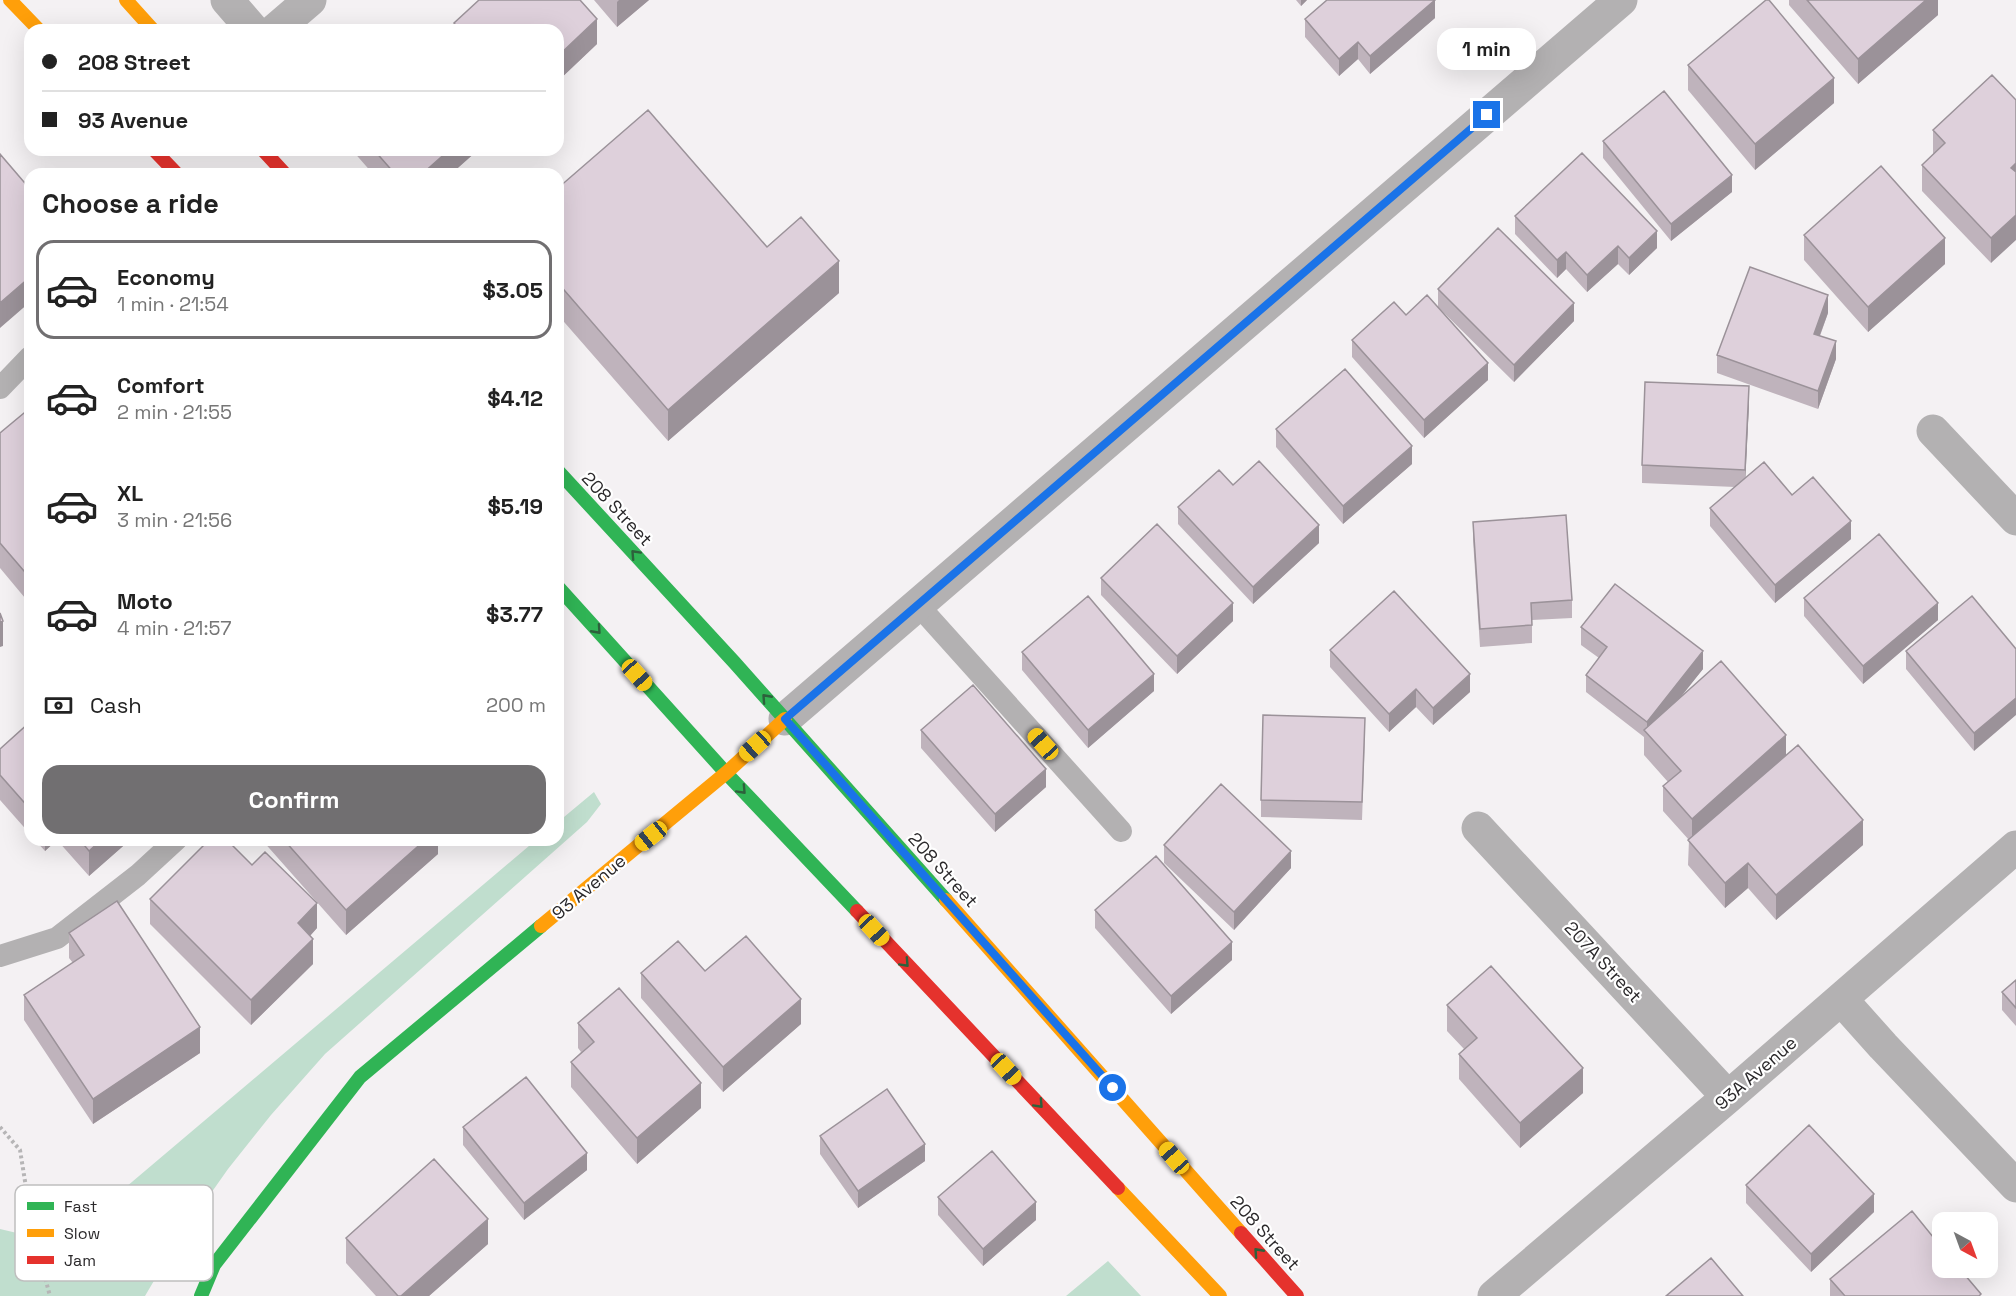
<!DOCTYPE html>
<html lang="en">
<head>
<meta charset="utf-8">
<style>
	:root { --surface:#fff; --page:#f2f2f2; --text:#222; --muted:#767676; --line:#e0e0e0; --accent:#716f71 }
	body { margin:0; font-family:"Space Grotesk",sans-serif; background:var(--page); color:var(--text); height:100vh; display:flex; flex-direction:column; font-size:22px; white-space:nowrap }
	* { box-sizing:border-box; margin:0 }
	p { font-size:20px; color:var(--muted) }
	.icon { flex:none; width:33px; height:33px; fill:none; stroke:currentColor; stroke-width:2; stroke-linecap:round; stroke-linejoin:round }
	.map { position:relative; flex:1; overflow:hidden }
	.sheet { position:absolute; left:24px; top:168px; width:540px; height:678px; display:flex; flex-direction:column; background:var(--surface); border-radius:18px; box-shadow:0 6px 24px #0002 }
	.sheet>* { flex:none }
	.top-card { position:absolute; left:24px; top:24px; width:540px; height:132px; border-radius:18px; box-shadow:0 6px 24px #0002; display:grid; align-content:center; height:132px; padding:0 18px; background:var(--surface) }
	.needle { width:39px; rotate:139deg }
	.controls { position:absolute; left:1932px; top:1212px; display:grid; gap:12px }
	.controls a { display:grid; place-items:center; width:66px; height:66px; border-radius:12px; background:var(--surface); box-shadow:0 6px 24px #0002; font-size:30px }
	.end { position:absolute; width:27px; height:27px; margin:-14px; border:8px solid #1a73e8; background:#fff; box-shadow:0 0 0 3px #fff }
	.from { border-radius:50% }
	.bubble { position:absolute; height:42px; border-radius:18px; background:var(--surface); box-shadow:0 6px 24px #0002; font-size:20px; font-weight:700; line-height:42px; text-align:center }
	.car { position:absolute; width:18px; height:36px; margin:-18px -9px; border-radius:8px; box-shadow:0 0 4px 2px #0007; background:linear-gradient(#f5c518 24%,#345 0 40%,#f5c518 0 76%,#345 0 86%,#f5c518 0) }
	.top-card b { display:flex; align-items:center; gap:21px; height:57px; font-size:22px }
	.top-card b+b { border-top:2px solid var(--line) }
	.top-card i { width:15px; height:15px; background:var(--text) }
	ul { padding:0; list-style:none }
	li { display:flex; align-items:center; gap:18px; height:99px; margin:0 12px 9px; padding:0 6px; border:3px solid transparent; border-radius:18px }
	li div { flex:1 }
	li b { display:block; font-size:22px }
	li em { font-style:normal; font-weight:700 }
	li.active { border-color:var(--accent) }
	li>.icon { width:54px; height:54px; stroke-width:1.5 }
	h2 { padding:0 18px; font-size:27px; line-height:72px }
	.pay { display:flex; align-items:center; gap:15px; height:66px; padding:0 18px; font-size:22px }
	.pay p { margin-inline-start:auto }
	.cta { display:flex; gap:12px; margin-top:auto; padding:12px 18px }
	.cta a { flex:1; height:69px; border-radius:18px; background:var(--accent); color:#fff; font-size:24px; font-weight:700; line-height:69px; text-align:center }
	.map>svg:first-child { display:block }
	.green { fill:#c0dece }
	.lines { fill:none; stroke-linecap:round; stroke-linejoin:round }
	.path { stroke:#b6b5b6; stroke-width:4; stroke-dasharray:3 3; stroke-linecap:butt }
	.lane { stroke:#b3b1b2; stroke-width:22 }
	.street { stroke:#b3b1b2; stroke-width:33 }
	.fast { stroke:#30b455; stroke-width:14 }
	.slow { stroke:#ff9f0a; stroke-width:14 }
	.jam { stroke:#e5322d; stroke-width:14 }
	.wall { fill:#bfb3bc }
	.shaded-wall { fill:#9b9299 }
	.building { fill:#ded0db; stroke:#9b9299; stroke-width:1.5 }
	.oneway { stroke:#2d613c }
	.route { stroke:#1a73e8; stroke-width:8 }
	.labels { text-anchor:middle; stroke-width:4.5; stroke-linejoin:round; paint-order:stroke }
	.street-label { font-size:18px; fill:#2b292b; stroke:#fff }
	.key { fill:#fff; stroke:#bfbfbf; stroke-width:1.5 }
	.key-label { font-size:16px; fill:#2b292b }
</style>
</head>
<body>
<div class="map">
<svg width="2016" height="1296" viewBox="0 0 2016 1296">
	<rect width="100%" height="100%" fill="#f4f1f3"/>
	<path class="green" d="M 594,792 L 601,804 L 587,822 L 325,1054 L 271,1115 L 228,1169 L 178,1240 L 145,1296 L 0,1296 L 0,1229 L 34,1237 L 48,1253 L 536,840 L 558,840 L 558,822 Z
		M 1108,1261 L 1141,1296 L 1066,1296 Z"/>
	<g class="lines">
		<path class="path" d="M 0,1127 L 20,1150 L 34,1237 L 50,1296"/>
		<path class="lane" d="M 0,388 L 30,357
			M 918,605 L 1121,831
			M 0,956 L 57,938 L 138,875 L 176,840"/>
		<path class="street" d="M 227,0 L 253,30
			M 275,30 L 310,0
			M 1933,431 L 2016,519
			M 785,719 L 1621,0
			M 1478,828 L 1728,1097
			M 1841,999 L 1883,1046 L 2016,1186
			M 1494,1296 L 1728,1097 L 2016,847"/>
		<path class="fast" d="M 558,471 L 734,662 L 946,900
			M 558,587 L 726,773 L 857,911
			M 201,1296 L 214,1265 L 360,1077 L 541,926"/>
		<path class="slow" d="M 10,0 L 39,30
			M 126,0 L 153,30
			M 946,900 L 1241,1233
			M 541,926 L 726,773 L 785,719
			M 1118,1188 L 1220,1296"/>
		<path class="jam" d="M 154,150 L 177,174
			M 263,150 L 285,174
			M 857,911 L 1118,1188
			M 1241,1233 L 1297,1296"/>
	</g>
	<path class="wall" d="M 479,0 L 580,0 L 597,19 L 597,44 L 558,81 L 558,30 L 454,30 L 454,23 Z
		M 594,0 L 649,0 L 617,27 Z
		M 1296,0 L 1307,0 L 1301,6 Z
		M 1789,0 L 1938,0 L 1938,15 L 1858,84 L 1789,5 Z
		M 1435,18 L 1370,74 L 1358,59 L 1339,76 L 1305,37 L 1305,19 Z
		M 1688,65 L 1834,103 L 1755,170 L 1688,90 Z
		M 1992,75 L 1991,263 L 1922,191 L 1922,165 L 1933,155 L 1933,130 Z
		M 1603,141 L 1732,192 L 1671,241 L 1603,158 Z
		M 352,150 L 478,150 L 451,174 L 373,174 Z
		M 558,188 L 839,293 L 668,441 L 558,315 Z
		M 1515,216 L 1657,248 L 1629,275 L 1618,264 L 1587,292 L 1566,269 L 1557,278 L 1515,234 Z
		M 1804,235 L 1945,264 L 1868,332 L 1804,260 Z
		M 1438,289 L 1574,321 L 1514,382 L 1438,307 Z
		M 1828,313 L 1820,336 L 1836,359 L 1818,409 L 1717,373 L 1717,355 Z
		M 1406,315 L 1488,380 L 1424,438 L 1352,357 L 1352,340 Z
		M 1749,404 L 1745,478 L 1792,495 L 1851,539 L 1775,603 L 1710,526 L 1710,508 L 1735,487 L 1642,483 L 1642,465 Z
		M 30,408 L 30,604 L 0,568 L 0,433 Z
		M 1276,429 L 1412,464 L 1343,524 L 1276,447 Z
		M 1233,485 L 1319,543 L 1253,604 L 1178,524 L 1178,507 Z
		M 1473,522 L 1572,600 L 1572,618 L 1532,620 L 1532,643 L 1480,647 L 1473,540 Z
		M 1101,578 L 1233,621 L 1177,674 L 1101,595 Z
		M 1804,598 L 1938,620 L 1863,684 L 1804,616 Z
		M 1581,627 L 1703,669 L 1679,698 L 1786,755 L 1863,845 L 1776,920 L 1748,888 L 1725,908 L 1688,865 L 1689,840 L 1663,811 L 1663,786 L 1668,782 L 1644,755 L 1644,737 L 1586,692 L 1586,675 L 1599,658 L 1581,645 Z
		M 2016,649 L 1974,751 L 1906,669 L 1906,651 Z
		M 1330,650 L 1470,692 L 1433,725 L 1416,707 L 1389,732 L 1330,667 Z
		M 1022,652 L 1154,691 L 1088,748 L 1022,670 Z
		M 30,722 L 30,834 L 0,800 L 0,749 Z
		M 921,730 L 1046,787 L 995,832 L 921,748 Z
		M 1365,735 L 1362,820 L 1261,817 L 1261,800 Z
		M 35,840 L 57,840 L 45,851 Z
		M 57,840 L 130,840 L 89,876 Z
		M 262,840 L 438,840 L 438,854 L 346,935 Z
		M 1164,845 L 1291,868 L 1234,930 L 1164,863 Z
		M 150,899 L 317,928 L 310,936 L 313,964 L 251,1025 L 150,924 Z
		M 1095,910 L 1232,960 L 1171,1014 L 1095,928 Z
		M 69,933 L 200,1053 L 93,1124 L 24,1020 L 24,995 L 73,963 L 69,958 Z
		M 705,971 L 801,1024 L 723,1092 L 641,998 L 641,973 Z
		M 2016,980 L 2016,1026 L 2002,1010 L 2002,992 Z
		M 1447,1005 L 1583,1093 L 1520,1148 L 1459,1079 L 1459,1054 L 1464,1049 L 1447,1031 Z
		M 578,1023 L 701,1108 L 637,1164 L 571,1087 L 571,1062 L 581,1052 L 578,1048 Z
		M 463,1127 L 587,1170 L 524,1220 L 463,1145 Z
		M 820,1136 L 925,1161 L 858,1208 L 820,1154 Z
		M 1746,1185 L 1874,1212 L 1811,1272 L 1746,1203 Z
		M 938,1197 L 1036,1220 L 983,1266 L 938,1215 Z
		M 346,1238 L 488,1244 L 429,1296 L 376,1296 L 346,1263 Z
		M 1830,1279 L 1981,1296 L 1830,1296 Z"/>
	<path class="shaded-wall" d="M 619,0 L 649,0 L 617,27 L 617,2 Z
		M 1301,0 L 1307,0 L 1301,6 Z
		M 1435,0 L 1435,18 L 1370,74 L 1370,56 Z
		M 1926,0 L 1938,0 L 1938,15 L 1858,84 L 1858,59 Z
		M 597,19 L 597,44 L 558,81 L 558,56 Z
		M 1358,42 L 1358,59 L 1339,76 L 1339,59 Z
		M 1834,78 L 1834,103 L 1755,170 L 1755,144 Z
		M 449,150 L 478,150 L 451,174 L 422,174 Z
		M 2016,163 L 2016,188 L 2011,168 Z
		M 1732,175 L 1732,192 L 1671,241 L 1671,224 Z
		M 2016,215 L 2016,240 L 1991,263 L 1991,238 Z
		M 1657,231 L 1657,248 L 1629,275 L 1629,258 Z
		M 1945,238 L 1945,264 L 1868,332 L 1868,307 Z
		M 1618,246 L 1618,264 L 1587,292 L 1587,275 Z
		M 1566,252 L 1566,269 L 1557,278 L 1557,260 Z
		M 839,261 L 839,293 L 668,441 L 668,410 Z
		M 30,277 L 30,302 L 0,328 L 0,303 Z
		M 1828,295 L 1828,313 L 1814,351 L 1814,334 Z
		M 1574,303 L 1574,321 L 1514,382 L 1514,365 Z
		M 1836,341 L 1836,359 L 1818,409 L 1818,391 Z
		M 1488,363 L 1488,380 L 1424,438 L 1424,420 Z
		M 1749,386 L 1749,404 L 1745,487 L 1745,470 Z
		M 1412,446 L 1412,464 L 1343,524 L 1343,506 Z
		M 1851,521 L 1851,539 L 1775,603 L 1775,585 Z
		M 1319,525 L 1319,543 L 1253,604 L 1253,587 Z
		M 1233,603 L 1233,621 L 1177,674 L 1177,656 Z
		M 1938,603 L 1938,620 L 1863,684 L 1863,666 Z
		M 3,621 L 3,646 L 0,647 L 0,622 Z
		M 1703,651 L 1703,669 L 1650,736 L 1647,733 L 1647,722 Z
		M 1154,674 L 1154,691 L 1088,748 L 1088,730 Z
		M 1470,674 L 1470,692 L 1433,725 L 1433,708 Z
		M 1416,689 L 1416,707 L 1389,732 L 1389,714 Z
		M 2016,698 L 2016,715 L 1974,751 L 1974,733 Z
		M 1786,735 L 1786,760 L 1692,844 L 1692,819 Z
		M 1046,769 L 1046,787 L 995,832 L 995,814 Z
		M 1863,820 L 1863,845 L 1776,920 L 1776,895 Z
		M 45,840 L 57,840 L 45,851 Z
		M 101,840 L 130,840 L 89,876 L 89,851 Z
		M 425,840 L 438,840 L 438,854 L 346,935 L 346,910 Z
		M 1291,851 L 1291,868 L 1234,930 L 1234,912 Z
		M 1748,863 L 1748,888 L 1725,908 L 1725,883 Z
		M 317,903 L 317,928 L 298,949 L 298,923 Z
		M 313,939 L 313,964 L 251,1025 L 251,1000 Z
		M 1232,942 L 1232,960 L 1171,1014 L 1171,996 Z
		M 801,999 L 801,1024 L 723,1092 L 723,1067 Z
		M 200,1027 L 200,1053 L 93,1124 L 93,1099 Z
		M 1583,1068 L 1583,1093 L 1520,1148 L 1520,1123 Z
		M 701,1083 L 701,1108 L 637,1164 L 637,1138 Z
		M 925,1144 L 925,1161 L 858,1208 L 858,1191 Z
		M 587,1153 L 587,1170 L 524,1220 L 524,1203 Z
		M 1874,1194 L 1874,1212 L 1811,1272 L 1811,1254 Z
		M 1036,1202 L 1036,1220 L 983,1266 L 983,1249 Z
		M 488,1219 L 488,1244 L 429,1296 L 401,1296 Z"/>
	<path class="building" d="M 479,0 L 580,0 L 597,19 L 558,56 L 558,30 L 461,30 L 454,23 Z
		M 1327,0 L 1435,0 L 1370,56 L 1358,42 L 1339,59 L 1305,19 Z
		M 1766,0 L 1769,0 L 1834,78 L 1755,144 L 1688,65 Z
		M 1807,0 L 1926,0 L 1858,59 Z
		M 1992,75 L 2016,100 L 2016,163 L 2011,168 L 2016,172 L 2016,215 L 1991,238 L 1922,165 L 1945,143 L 1933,130 Z
		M 1664,91 L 1732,175 L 1671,224 L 1603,141 Z
		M 648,110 L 767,247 L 801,217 L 839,261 L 668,410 L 558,283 L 558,188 Z
		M 374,150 L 449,150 L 422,174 L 395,174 Z
		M 1582,153 L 1657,231 L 1629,258 L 1618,246 L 1587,275 L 1566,252 L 1557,260 L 1515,216 Z
		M 0,154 L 30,189 L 30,277 L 0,303 Z
		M 1881,166 L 1945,238 L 1868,307 L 1804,235 Z
		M 1498,228 L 1574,303 L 1514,365 L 1438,289 Z
		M 1750,267 L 1828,295 L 1814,334 L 1836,341 L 1818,391 L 1717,355 Z
		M 1427,295 L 1488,363 L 1424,420 L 1352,340 L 1394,302 L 1406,315 Z
		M 1345,369 L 1412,446 L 1343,506 L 1276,429 Z
		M 1645,382 L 1749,386 L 1745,470 L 1642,465 Z
		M 30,408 L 30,578 L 0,543 L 0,433 Z
		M 1259,461 L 1319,525 L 1253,587 L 1178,507 L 1219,470 L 1233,485 Z
		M 1764,462 L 1792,495 L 1813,477 L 1851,521 L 1775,585 L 1710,508 Z
		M 1566,515 L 1572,600 L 1531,603 L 1532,625 L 1480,629 L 1473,522 Z
		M 1157,524 L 1233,603 L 1177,656 L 1101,578 Z
		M 1879,534 L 1938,603 L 1863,666 L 1804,598 Z
		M 1615,584 L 1703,651 L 1647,722 L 1586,675 L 1607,647 L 1581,627 Z
		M 1394,591 L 1470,674 L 1433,708 L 1416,689 L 1389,714 L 1330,650 Z
		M 1088,596 L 1154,674 L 1088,730 L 1022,652 Z
		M 1972,596 L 2016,649 L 2016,698 L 1974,733 L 1906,651 Z
		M 0,613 L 3,621 L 0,622 Z
		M 1721,661 L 1786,735 L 1692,819 L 1663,786 L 1681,771 L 1644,730 Z
		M 973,685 L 1046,769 L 995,814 L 921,730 Z
		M 1263,715 L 1365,718 L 1362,802 L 1261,800 Z
		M 30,722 L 30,809 L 0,775 L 0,749 Z
		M 1798,745 L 1863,820 L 1776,895 L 1748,863 L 1725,883 L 1688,840 Z
		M 1221,784 L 1291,851 L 1234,912 L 1164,845 Z
		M 80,840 L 101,840 L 89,851 Z
		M 209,840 L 227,840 L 252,865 L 265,852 L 317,903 L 298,923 L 313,939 L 251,1000 L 150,899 Z
		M 284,840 L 425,840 L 346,910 Z
		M 1156,856 L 1232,942 L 1171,996 L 1095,910 Z
		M 117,901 L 200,1027 L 93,1099 L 24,995 L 84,955 L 69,933 Z
		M 746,936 L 801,999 L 723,1067 L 641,973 L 678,941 L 705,971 Z
		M 1491,966 L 1583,1068 L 1520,1123 L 1459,1054 L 1477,1038 L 1447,1005 Z
		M 2016,980 L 2016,1008 L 2002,992 Z
		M 619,988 L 701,1083 L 637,1138 L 571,1062 L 594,1042 L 578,1023 Z
		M 526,1077 L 587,1153 L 524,1203 L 463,1127 Z
		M 887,1089 L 925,1144 L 858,1191 L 820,1136 Z
		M 1809,1125 L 1874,1194 L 1811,1254 L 1746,1185 Z
		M 992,1151 L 1036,1202 L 983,1249 L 938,1197 Z
		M 434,1159 L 488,1219 L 401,1296 L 398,1296 L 346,1238 Z
		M 1912,1211 L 1942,1248 L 1942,1268 L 1959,1268 L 1981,1294 L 1979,1296 L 1845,1296 L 1830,1279 Z
		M 1711,1258 L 1743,1296 L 1666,1296 Z"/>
	<defs><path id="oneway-chevron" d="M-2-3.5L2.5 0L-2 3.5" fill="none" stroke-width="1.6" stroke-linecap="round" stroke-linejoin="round" transform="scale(1.5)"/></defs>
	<g class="oneway">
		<use href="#oneway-chevron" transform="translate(635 554) rotate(-133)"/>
		<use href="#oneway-chevron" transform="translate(597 630) rotate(48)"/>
		<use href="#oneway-chevron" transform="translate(766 698) rotate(-132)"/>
		<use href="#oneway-chevron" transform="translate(742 790) rotate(47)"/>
		<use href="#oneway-chevron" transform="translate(905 963) rotate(47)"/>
		<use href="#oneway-chevron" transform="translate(1039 1104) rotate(47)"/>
		<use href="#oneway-chevron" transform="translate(1258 1252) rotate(-132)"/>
	</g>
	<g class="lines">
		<path class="route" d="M 1113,1088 L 785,719 L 1487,115"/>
	</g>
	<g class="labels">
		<g class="street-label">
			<text transform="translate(617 509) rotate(47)" y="6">208 Street</text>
			<text transform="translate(943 870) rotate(48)" y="6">208 Street</text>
			<text transform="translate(589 887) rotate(-40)" y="6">93 Avenue</text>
			<text transform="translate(1603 962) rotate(47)" y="6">207A Street</text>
			<text transform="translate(1756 1073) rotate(-41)" y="6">93A Avenue</text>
			<text transform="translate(1265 1233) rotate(48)" y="6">208 Street</text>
		</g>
	</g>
	<rect x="15" y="1185" width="198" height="96" rx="9" class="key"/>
	<rect x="27" y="1202" width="27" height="8" fill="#30b455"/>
	<rect x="27" y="1229" width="27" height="8" fill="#ff9f0a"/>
	<rect x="27" y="1256" width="27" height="8" fill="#e5322d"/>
	<g class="key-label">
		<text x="64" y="1212">Fast</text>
		<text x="64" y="1239">Slow</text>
		<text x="64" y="1266">Jam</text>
	</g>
</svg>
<div class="controls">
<a><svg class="needle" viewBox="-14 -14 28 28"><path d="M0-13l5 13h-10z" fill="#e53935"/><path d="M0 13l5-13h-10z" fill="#767676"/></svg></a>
</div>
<i class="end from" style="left:1113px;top:1088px"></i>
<i class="end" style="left:1487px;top:115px"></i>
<div class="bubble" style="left:1437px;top:28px;width:99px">1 min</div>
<i class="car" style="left:637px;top:675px;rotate:138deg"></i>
<i class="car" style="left:1043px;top:744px;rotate:318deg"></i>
<i class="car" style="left:755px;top:746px;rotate:228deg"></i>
<i class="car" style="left:651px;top:836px;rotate:231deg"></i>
<i class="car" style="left:874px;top:930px;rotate:137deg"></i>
<i class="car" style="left:1006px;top:1069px;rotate:137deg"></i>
<i class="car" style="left:1174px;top:1158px;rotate:319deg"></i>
<div class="top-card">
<b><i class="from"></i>208 Street</b>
<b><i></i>93 Avenue</b>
</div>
<section class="sheet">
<h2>Choose a ride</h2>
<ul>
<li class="active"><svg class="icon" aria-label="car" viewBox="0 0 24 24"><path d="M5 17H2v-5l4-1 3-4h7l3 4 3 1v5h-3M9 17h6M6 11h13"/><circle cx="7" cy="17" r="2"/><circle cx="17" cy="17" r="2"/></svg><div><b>Economy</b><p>1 min · 21:54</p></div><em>$3.05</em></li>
<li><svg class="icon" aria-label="car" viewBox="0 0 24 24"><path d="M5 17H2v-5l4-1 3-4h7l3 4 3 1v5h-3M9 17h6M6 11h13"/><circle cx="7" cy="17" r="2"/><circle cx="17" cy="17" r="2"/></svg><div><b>Comfort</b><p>2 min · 21:55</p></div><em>$4.12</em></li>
<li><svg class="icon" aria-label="car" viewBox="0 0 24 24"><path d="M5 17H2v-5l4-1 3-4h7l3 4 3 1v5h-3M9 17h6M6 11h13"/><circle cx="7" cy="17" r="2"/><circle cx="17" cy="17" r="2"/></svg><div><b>XL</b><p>3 min · 21:56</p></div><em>$5.19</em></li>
<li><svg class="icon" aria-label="car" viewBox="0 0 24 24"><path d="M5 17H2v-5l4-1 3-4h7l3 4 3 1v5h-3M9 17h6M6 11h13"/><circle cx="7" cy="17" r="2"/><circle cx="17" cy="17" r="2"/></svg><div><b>Moto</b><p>4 min · 21:57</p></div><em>$3.77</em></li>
</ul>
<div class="pay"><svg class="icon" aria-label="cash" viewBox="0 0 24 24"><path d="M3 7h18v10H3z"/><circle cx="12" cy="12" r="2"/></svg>Cash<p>200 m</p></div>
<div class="cta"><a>Confirm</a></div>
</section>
</div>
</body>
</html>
